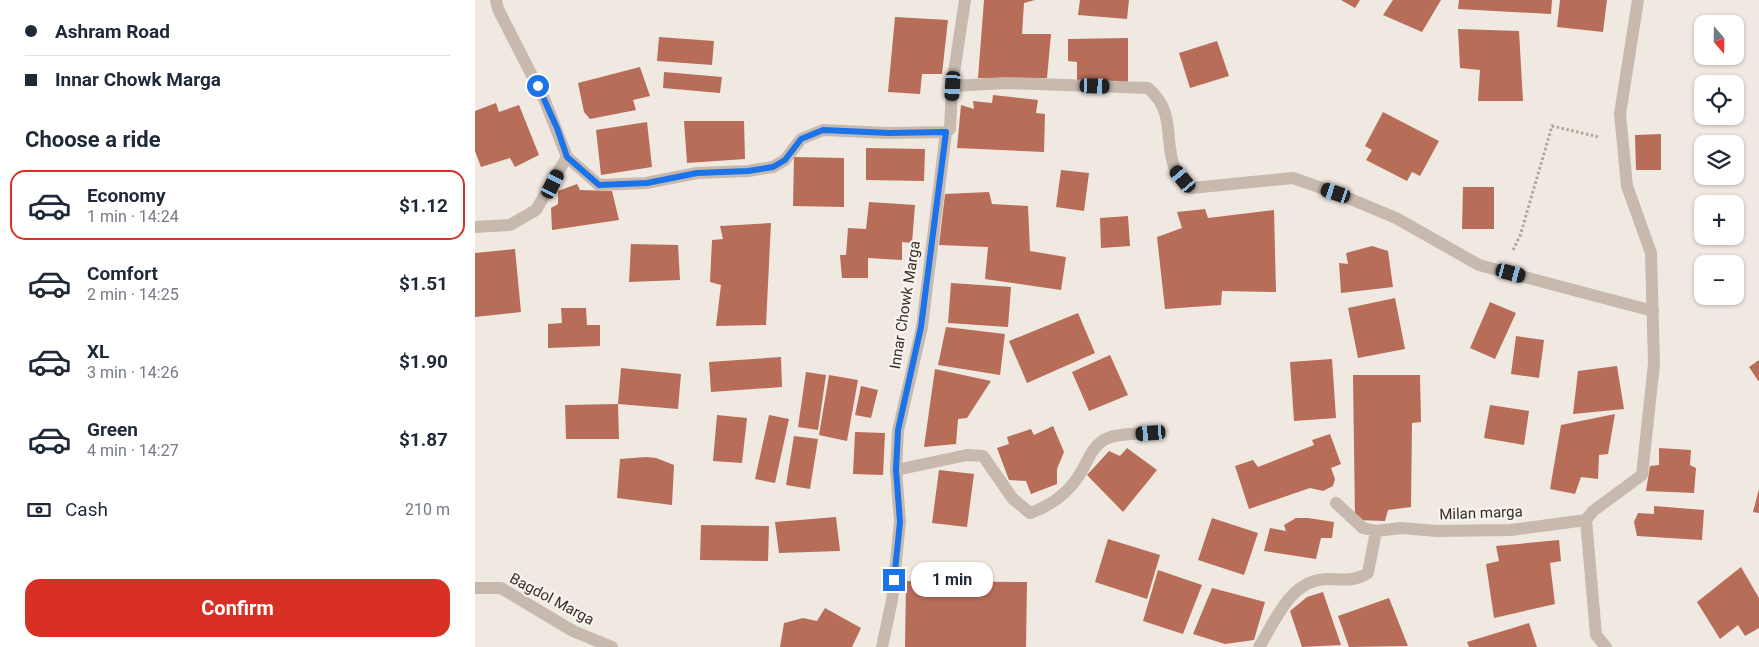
<!DOCTYPE html>
<html lang="en">
<head>
<meta charset="utf-8">
<style>
	:root { --surface:#fff; --page:#f6f6f7; --text:#1f2937; --muted:#747a83; --line:#e0e1e3; --accent:#d93025 }
	body { margin:0; font-family:Roboto,sans-serif; background:var(--page); color:var(--text); height:100vh; display:flex; flex-direction:column; font-size:19px; white-space:nowrap }
	* { box-sizing:border-box; margin:0 }
	p { font-size:16px; color:var(--muted) }
	.icon { flex:none; width:28px; height:28px; fill:none; stroke:currentColor; stroke-width:2; stroke-linecap:round; stroke-linejoin:round }
	.map { position:relative; flex:1; overflow:hidden }
	.sheet { display:flex; flex-direction:column; background:var(--surface); width:475px }
	.sheet>* { flex:none }
	.hud { display:grid; align-content:center; height:110px; padding:0 25px; background:var(--surface) }
	.needle { width:32px; rotate:160deg }
	.buttons { position:absolute; left:1219px; top:15px; display:grid; gap:10px }
	.buttons a { display:grid; place-items:center; width:50px; height:50px; border-radius:10px; background:var(--surface); box-shadow:0 1px 4px #0004; font-size:25px }
	.end { position:absolute; width:22px; height:22px; margin:-11px; border:6px solid #1a73e8; background:#fff; box-shadow:0 0 0 2px #fff }
	.from { border-radius:50% }
	.bubble { position:absolute; height:35px; border-radius:15px; background:var(--surface); box-shadow:0 1px 4px #0004; font-size:16px; font-weight:700; line-height:35px; text-align:center }
	.car { position:absolute; width:15px; height:30px; margin:-15px -8px; border-radius:6px; box-shadow:0 0 4px 1px #0007; background:linear-gradient(#222 24%,#8ab4d8 0 40%,#222 0 76%,#8ab4d8 0 86%,#222 0) }
	.hud b { display:flex; align-items:center; gap:18px; height:48px; font-size:19px }
	.hud b+b { border-top:1px solid var(--line) }
	.hud i { width:12px; height:12px; background:var(--text) }
	ul { padding:0; list-style:none }
	li { display:flex; align-items:center; gap:15px; height:70px; margin:0 10px 8px; padding:0 15px; border:2px solid transparent; border-radius:15px }
	li div { flex:1 }
	li b { display:block; font-size:19px }
	li em { font-style:normal; font-weight:700 }
	li.active { border-color:var(--accent) }
	li>.icon { width:45px; height:45px; stroke-width:1.5 }
	h2 { padding:0 25px; font-size:22px; line-height:60px }
	.pay { display:flex; align-items:center; gap:12px; height:55px; padding:0 25px; font-size:19px }
	.pay p { margin-inline-start:auto }
	.cta { display:flex; gap:10px; margin-top:auto; padding:10px 25px }
	.cta a { flex:1; height:58px; border-radius:15px; background:var(--accent); color:#fff; font-size:20px; font-weight:700; line-height:58px; text-align:center }
	main { display:flex; flex:1; min-height:0 }
	.map>svg:first-child { display:block }
	.building { fill:#b76d58 }
	.lines { fill:none; stroke-linecap:round; stroke-linejoin:round }
	.path { stroke:#b3a398; stroke-width:3; stroke-dasharray:2.5 2.5; stroke-linecap:butt }
	.minor { stroke:#c7b9ae; stroke-width:12 }
	.route { stroke:#1a73e8; stroke-width:6 }
	.labels { text-anchor:middle; stroke-width:4.5; stroke-linejoin:round; paint-order:stroke }
	.street-label { font-size:15px; fill:#372f2b; stroke:#f8f3ed }
</style>
</head>
<body>
<main>
<section class="sheet">
<div class="hud">
<b><i class="from"></i>Ashram Road</b>
<b><i></i>Innar Chowk Marga</b>
</div>
<h2>Choose a ride</h2>
<ul>
<li class="active"><svg class="icon" aria-label="car" viewBox="0 0 24 24"><path d="M5 17H2v-5l4-1 3-4h7l3 4 3 1v5h-3M9 17h6M6 11h13"/><circle cx="7" cy="17" r="2"/><circle cx="17" cy="17" r="2"/></svg><div><b>Economy</b><p>1 min · 14:24</p></div><em>$1.12</em></li>
<li><svg class="icon" aria-label="car" viewBox="0 0 24 24"><path d="M5 17H2v-5l4-1 3-4h7l3 4 3 1v5h-3M9 17h6M6 11h13"/><circle cx="7" cy="17" r="2"/><circle cx="17" cy="17" r="2"/></svg><div><b>Comfort</b><p>2 min · 14:25</p></div><em>$1.51</em></li>
<li><svg class="icon" aria-label="car" viewBox="0 0 24 24"><path d="M5 17H2v-5l4-1 3-4h7l3 4 3 1v5h-3M9 17h6M6 11h13"/><circle cx="7" cy="17" r="2"/><circle cx="17" cy="17" r="2"/></svg><div><b>XL</b><p>3 min · 14:26</p></div><em>$1.90</em></li>
<li><svg class="icon" aria-label="car" viewBox="0 0 24 24"><path d="M5 17H2v-5l4-1 3-4h7l3 4 3 1v5h-3M9 17h6M6 11h13"/><circle cx="7" cy="17" r="2"/><circle cx="17" cy="17" r="2"/></svg><div><b>Green</b><p>4 min · 14:27</p></div><em>$1.87</em></li>
</ul>
<div class="pay"><svg class="icon" aria-label="cash" viewBox="0 0 24 24"><path d="M3 7h18v10H3z"/><circle cx="12" cy="12" r="2"/></svg>Cash<p>210 m</p></div>
<div class="cta"><a>Confirm</a></div>
</section>
<div class="map">
<svg width="1284" height="647" viewBox="0 0 1284 647">
	<rect width="100%" height="100%" fill="#f0e9e1"/>
	<path class="building" d="M 509,0 L 560,0 L 549,3 L 547,34 L 576,34 L 572,78 L 503,78 Z
		M 605,0 L 654,0 L 652,19 L 603,15 Z
		M 866,0 L 885,0 L 880,8 Z
		M 918,0 L 966,0 L 947,32 L 908,15 Z
		M 984,0 L 1077,0 L 1076,14 L 983,9 Z
		M 1085,0 L 1132,0 L 1128,32 L 1082,27 Z
		M 420,17 L 473,20 L 467,74 L 447,74 L 445,94 L 413,92 Z
		M 983,29 L 1044,31 L 1048,101 L 1003,101 L 1005,70 L 985,68 Z
		M 184,37 L 239,41 L 237,65 L 182,61 Z
		M 653,38 L 653,83 L 602,84 L 602,62 L 593,61 L 593,39 Z
		M 742,41 L 754,76 L 715,88 L 704,53 Z
		M 165,67 L 175,96 L 158,100 L 161,110 L 115,119 L 109,112 L 103,83 Z
		M 189,72 L 247,77 L 245,93 L 188,88 Z
		M 518,95 L 563,100 L 561,113 L 570,114 L 569,152 L 482,148 L 486,105 L 499,109 L 498,101 L 517,103 Z
		M 21,103 L 24,112 L 44,105 L 64,155 L 40,167 L 35,158 L 6,167 L 0,151 L 0,111 Z
		M 908,112 L 964,141 L 945,176 L 937,172 L 932,181 L 891,160 L 897,150 L 890,146 Z
		M 209,121 L 269,121 L 270,159 L 212,163 Z
		M 172,122 L 177,167 L 126,175 L 121,130 Z
		M 1186,134 L 1186,170 L 1161,170 L 1160,135 Z
		M 391,148 L 450,149 L 449,181 L 391,180 Z
		M 319,157 L 369,158 L 369,207 L 318,206 Z
		M 586,170 L 614,173 L 609,211 L 581,207 Z
		M 102,184 L 105,190 L 137,191 L 144,220 L 77,230 L 76,208 L 83,204 L 83,191 Z
		M 988,187 L 1019,187 L 1019,229 L 987,229 Z
		M 514,192 L 517,204 L 553,206 L 555,251 L 591,257 L 586,290 L 510,279 L 513,247 L 464,245 L 470,194 Z
		M 394,202 L 440,205 L 437,243 L 427,242 L 427,260 L 393,258 L 393,278 L 367,278 L 365,255 L 371,255 L 373,228 L 391,229 Z
		M 730,209 L 733,218 L 799,210 L 801,292 L 747,291 L 746,305 L 690,309 L 682,237 L 707,228 L 702,212 Z
		M 653,216 L 655,246 L 626,248 L 625,218 Z
		M 296,223 L 291,325 L 241,326 L 246,285 L 235,282 L 237,240 L 248,239 L 245,226 Z
		M 156,244 L 203,245 L 205,280 L 154,282 Z
		M 897,246 L 913,251 L 918,287 L 866,293 L 864,263 L 873,264 L 871,253 Z
		M 40,249 L 46,312 L 0,317 L 0,253 Z
		M 476,283 L 536,287 L 533,327 L 473,323 Z
		M 920,298 L 930,349 L 883,358 L 873,308 Z
		M 1015,302 L 1041,313 L 1020,359 L 995,348 Z
		M 86,308 L 111,308 L 112,325 L 125,325 L 125,346 L 73,348 L 73,324 L 87,323 Z
		M 603,313 L 620,353 L 552,383 L 534,341 Z
		M 471,327 L 530,334 L 525,375 L 463,365 Z
		M 1041,336 L 1069,340 L 1064,378 L 1036,374 Z
		M 635,355 L 653,395 L 614,411 L 597,372 Z
		M 306,357 L 307,387 L 236,392 L 234,362 Z
		M 857,359 L 861,418 L 819,421 L 815,362 Z
		M 1284,360 L 1284,382 L 1274,367 Z
		M 1142,366 L 1149,409 L 1098,414 L 1103,371 Z
		M 146,368 L 206,374 L 203,409 L 143,404 Z
		M 460,369 L 516,381 L 492,418 L 483,419 L 481,444 L 449,447 Z
		M 331,372 L 351,375 L 343,430 L 323,427 Z
		M 354,375 L 383,380 L 372,441 L 344,435 Z
		M 878,375 L 945,375 L 946,422 L 937,423 L 936,507 L 913,510 L 910,521 L 880,520 Z
		M 386,386 L 403,390 L 396,418 L 380,415 Z
		M 143,404 L 144,439 L 91,439 L 90,405 Z
		M 1015,405 L 1054,411 L 1049,445 L 1009,438 Z
		M 1140,414 L 1133,454 L 1124,455 L 1123,479 L 1106,477 L 1100,494 L 1075,489 L 1086,425 Z
		M 242,415 L 272,418 L 267,463 L 238,461 Z
		M 294,415 L 314,419 L 300,483 L 280,479 Z
		M 578,426 L 589,452 L 582,469 L 582,484 L 556,494 L 551,481 L 534,480 L 522,448 L 534,444 L 532,437 L 556,429 L 559,435 Z
		M 380,432 L 410,433 L 408,475 L 378,474 Z
		M 855,434 L 866,464 L 856,468 L 860,479 L 858,486 L 848,491 L 835,488 L 774,509 L 760,466 L 778,460 L 783,467 L 839,445 L 837,440 Z
		M 319,436 L 343,439 L 335,489 L 311,485 Z
		M 652,448 L 682,470 L 648,512 L 612,475 L 634,451 L 645,456 Z
		M 1184,448 L 1216,450 L 1215,465 L 1221,468 L 1219,493 L 1171,491 L 1175,466 L 1184,465 Z
		M 171,457 L 181,458 L 199,465 L 197,505 L 142,498 L 145,459 Z
		M 464,470 L 499,474 L 492,527 L 457,523 Z
		M 1284,489 L 1284,513 L 1278,512 Z
		M 1179,506 L 1229,510 L 1227,540 L 1162,536 L 1159,522 L 1163,513 L 1179,514 Z
		M 361,517 L 365,551 L 304,553 L 300,522 Z
		M 737,518 L 783,533 L 769,575 L 723,560 Z
		M 821,518 L 833,518 L 859,522 L 857,538 L 846,538 L 841,559 L 789,551 L 795,528 L 811,531 L 809,525 Z
		M 226,525 L 294,526 L 293,561 L 225,560 Z
		M 633,539 L 685,555 L 672,599 L 620,582 Z
		M 1084,540 L 1086,561 L 1075,563 L 1080,604 L 1019,618 L 1011,564 L 1024,561 L 1021,546 Z
		M 1266,567 L 1284,598 L 1284,628 L 1270,636 L 1263,625 L 1245,639 L 1222,602 Z
		M 683,570 L 727,585 L 708,634 L 668,621 Z
		M 431,581 L 552,582 L 551,647 L 430,647 Z
		M 737,588 L 790,602 L 779,640 L 750,644 L 718,634 Z
		M 848,592 L 866,645 L 827,647 L 815,611 L 832,597 Z
		M 914,598 L 933,646 L 874,647 L 863,616 Z
		M 350,608 L 386,628 L 377,647 L 305,647 L 309,623 L 328,618 L 342,621 Z
		M 1054,623 L 1062,647 L 994,647 L 992,642 Z"/>
	<g class="lines">
		<path class="path" d="M 1038,250 L 1045,236 L 1077,126 L 1124,137"/>
		<path class="minor" d="M 477,86 L 531,83 L 673,88 C 702,113 688,140 700,169 C 703,176 711,182 716,188 L 818,178 L 861,193 L 921,218 L 1004,265 L 1178,311
			M 92,157 L 124,185 L 171,183 L 222,173 L 273,171 L 298,167 L 310,160 L 326,139 L 348,130 L 414,133 L 471,132
			M 0,227 L 35,225 L 61,210 L 92,157 L 70,101 L 23,9 L 21,0
			M 421,470 L 492,455 L 508,456 L 538,499 L 555,513 C 575,506 591,495 603,477 C 613,463 616,445 633,438 C 645,433 663,434 676,433
			M 861,503 L 888,528 L 901,531 L 926,528 L 962,531 L 1036,530 L 1111,520
			M 0,588 L 26,588 L 98,631 L 137,647
			M 407,647 L 417,600 L 425,522 L 421,470 L 423,431 L 447,327 L 471,132 L 475,129 L 477,86 L 490,0
			M 784,647 C 801,620 815,580 852,579 C 868,579 879,582 893,573 L 901,531
			M 1131,647 L 1121,635 L 1111,520 L 1118,511 L 1167,475 L 1179,364 L 1176,253 L 1152,186 L 1145,114 L 1163,0"/>
	</g>
	<g class="lines">
		<path class="route" d="M 63,86 L 82,128 L 92,157 L 124,185 L 172,183 L 222,173 L 273,171 L 298,167 L 310,160 L 326,139 L 348,130 L 414,133 L 471,132 L 446,327 L 423,430 L 421,470 L 425,522 L 419,580"/>
	</g>
	<g class="labels">
		<g class="street-label">
			<text transform="translate(430 305) rotate(-81)" y="5">Innar Chowk Marga</text>
			<text transform="translate(1006 513) rotate(-2)" y="5">Milan marga</text>
			<text transform="translate(77 599) rotate(28)" y="5">Bagdol Marga</text>
		</g>
	</g>
</svg>
<div class="buttons">
<a><svg class="needle" viewBox="-14 -14 28 28"><path d="M0-13l5 13h-10z" fill="#e53935"/><path d="M0 13l5-13h-10z" fill="#747a83"/></svg></a>
<a><svg class="icon" aria-label="locate" viewBox="0 0 24 24"><circle cx="12" cy="12" r="6"/><path d="M12 2v4M12 18v4M2 12h4M18 12h4"/></svg></a>
<a><svg class="icon" aria-label="layers" viewBox="0 0 24 24"><path d="M12 4l9 5-9 5-9-5zM3 14l9 5 9-5"/></svg></a>
<a>+</a>
<a>−</a>
</div>
<i class="end from" style="left:63px;top:86px"></i>
<i class="end" style="left:419px;top:580px"></i>
<div class="bubble" style="left:436px;top:562px;width:82px">1 min</div>
<i class="car" style="left:478px;top:86px;rotate:184deg"></i>
<i class="car" style="left:620px;top:86px;rotate:92deg"></i>
<i class="car" style="left:708px;top:179px;rotate:320deg"></i>
<i class="car" style="left:78px;top:184px;rotate:27deg"></i>
<i class="car" style="left:861px;top:193px;rotate:288deg"></i>
<i class="car" style="left:1036px;top:273px;rotate:105deg"></i>
<i class="car" style="left:676px;top:433px;rotate:266deg"></i>
</div>
</main>
</body>
</html>
